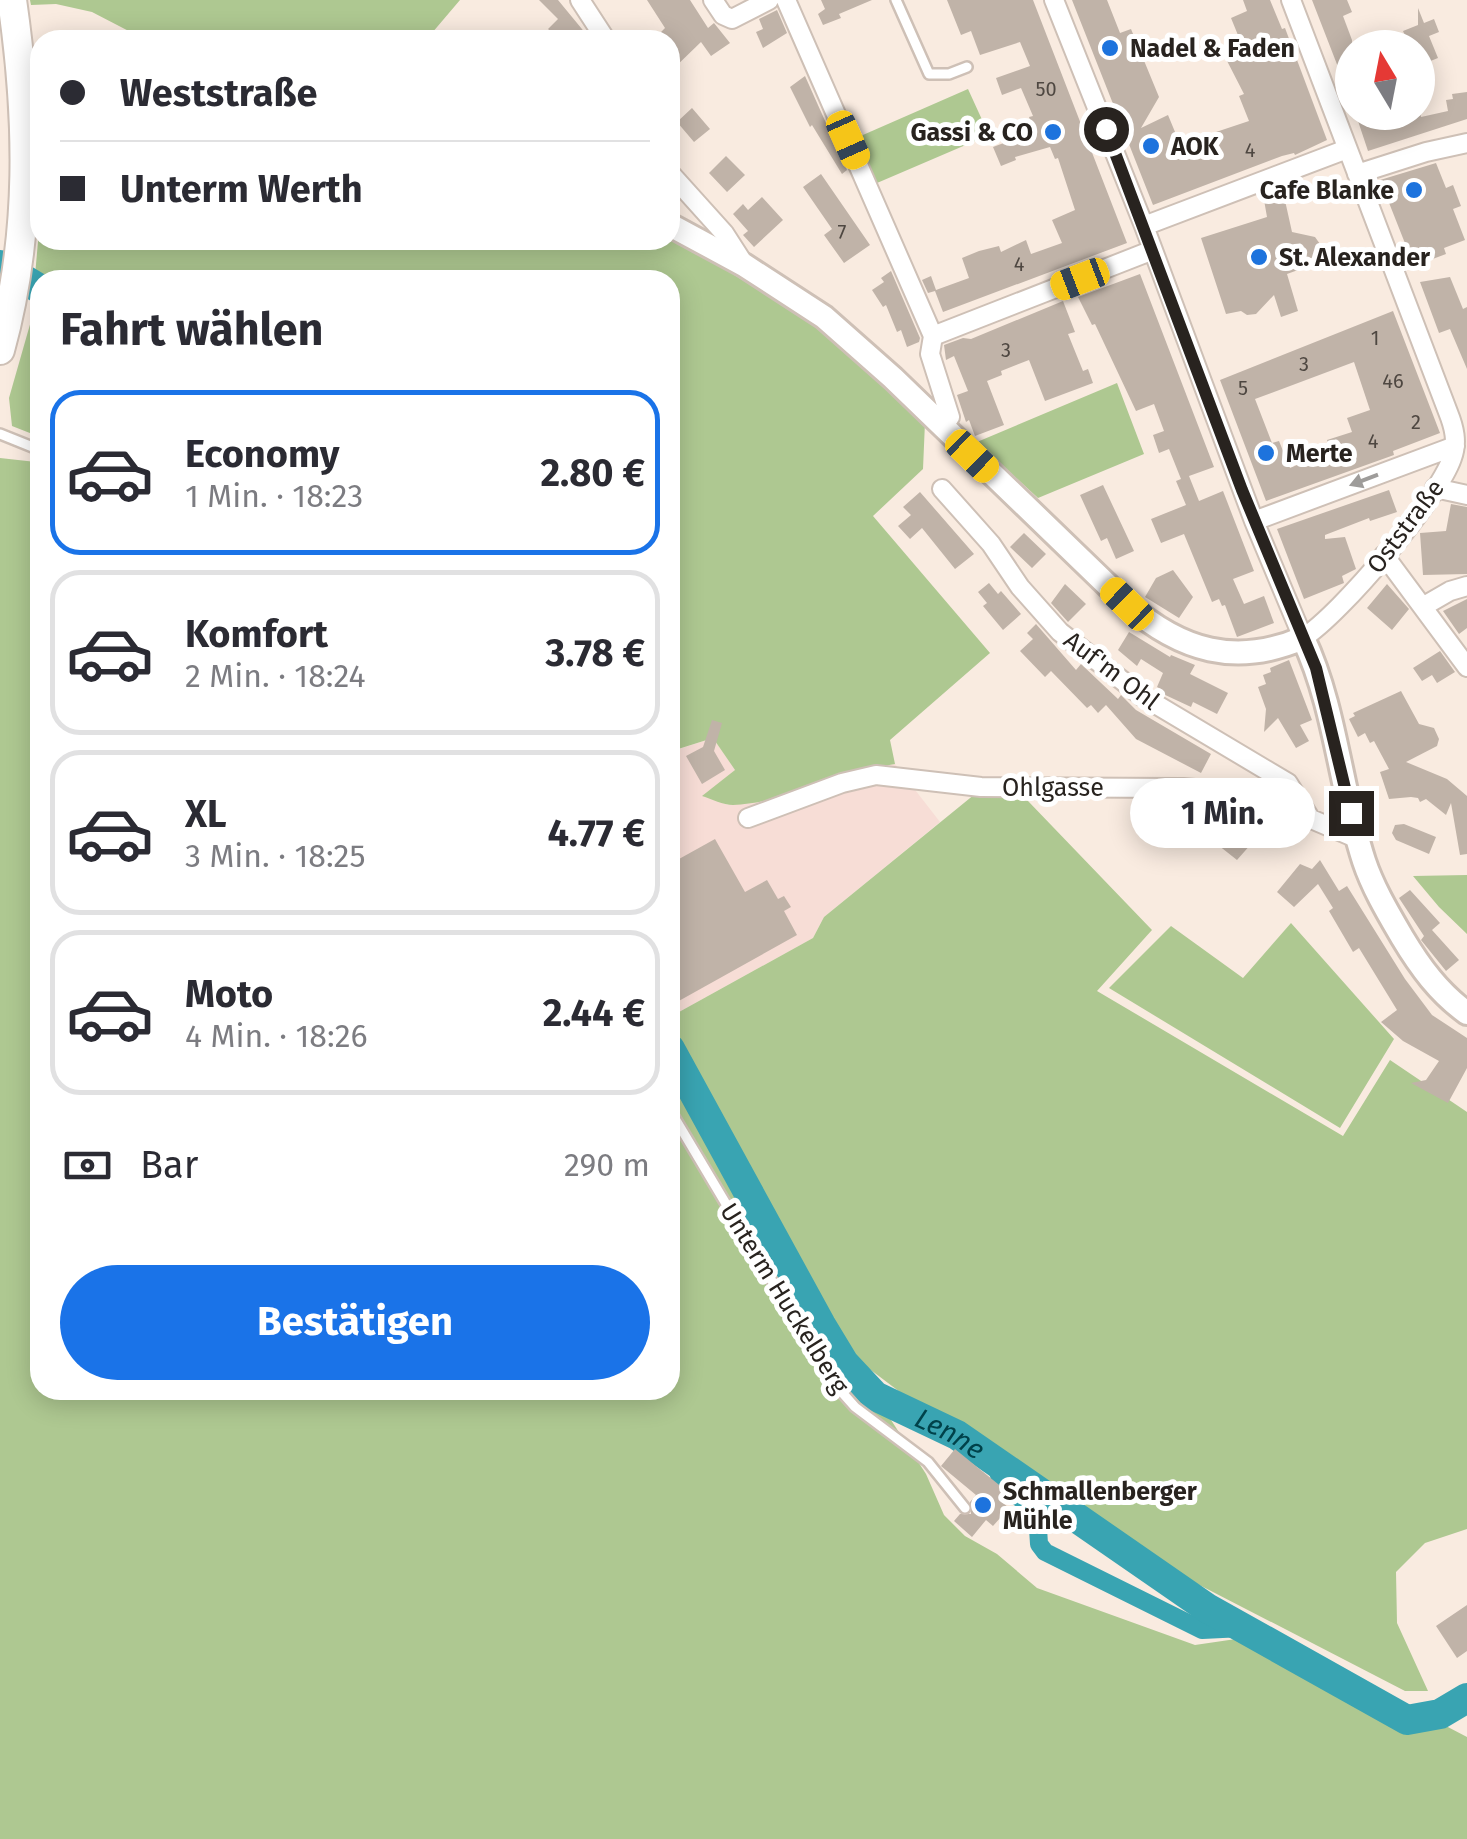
<!DOCTYPE html>
<html lang="de">
<head>
<meta charset="utf-8">
<style>
	:root { --surface:#fff; --page:#f7f7f7; --text:#2b2b33; --muted:#7c7c81; --line:#e1e1e2; --accent:#1a73e8 }
	body { margin:0; font-family:"Fira Sans",sans-serif; background:var(--page); color:var(--text); height:100vh; display:flex; flex-direction:column; font-size:38px; white-space:nowrap }
	* { box-sizing:border-box; margin:0 }
	p { font-size:32px; color:var(--muted) }
	.icon { flex:none; width:55px; height:55px; fill:none; stroke:currentColor; stroke-width:2; stroke-linecap:round; stroke-linejoin:round }
	.map { position:relative; flex:1; overflow:hidden }
	.details { position:absolute; left:30px; top:270px; width:650px; height:1130px; display:flex; flex-direction:column; background:var(--surface); border-radius:30px; box-shadow:0 5px 25px #0003 }
	.details>* { flex:none }
	.banner { position:absolute; left:30px; top:30px; width:650px; height:220px; border-radius:30px; box-shadow:0 5px 25px #0003; display:grid; align-content:center; height:220px; padding:0 30px; background:var(--surface) }
	.needle { width:65px; rotate:350deg }
	.controls { position:absolute; left:1335px; top:30px; display:grid; gap:20px }
	.controls a { display:grid; place-items:center; width:100px; height:100px; border-radius:50%; background:var(--surface); box-shadow:0 5px 25px #0003; font-size:50px }
	.end { position:absolute; width:45px; height:45px; margin:-22px; border:12px solid #28231f; background:#fff; box-shadow:0 0 0 5px #fff }
	.from { border-radius:50% }
	.bubble { position:absolute; height:70px; border-radius:35px; background:var(--surface); box-shadow:0 5px 25px #0003; font-size:32px; font-weight:700; line-height:70px; text-align:center }
	.car { position:absolute; width:30px; height:60px; margin:-30px -15px; border-radius:12px; box-shadow:0 0 8px 2px #0007; background:linear-gradient(#f5c518 24%,#345 0 40%,#f5c518 0 76%,#345 0 86%,#f5c518 0) }
	.banner b { display:flex; align-items:center; gap:35px; height:95px; font-size:38px }
	.banner b+b { border-top:2px solid var(--line) }
	.banner i { width:25px; height:25px; background:var(--text) }
	ul { padding:0; list-style:none }
	li { display:flex; align-items:center; gap:30px; height:165px; margin:0 20px 15px; padding:0 10px; border:5px solid var(--line); border-radius:30px }
	li div { flex:1 }
	li b { display:block; font-size:38px }
	li em { font-style:normal; font-weight:700 }
	li.on { border-color:var(--accent) }
	li>.icon { width:90px; height:90px; stroke-width:1.5 }
	h2 { padding:0 30px; font-size:45px; line-height:120px }
	.pay { display:flex; align-items:center; gap:25px; height:110px; padding:0 30px; font-size:38px }
	.pay p { margin-inline-start:auto }
	.primary-button { display:flex; gap:20px; margin-top:auto; padding:20px 30px }
	.primary-button a { flex:1; height:115px; border-radius:60px; background:var(--accent); color:#fff; font-size:40px; font-weight:700; line-height:115px; text-align:center }
	.map>svg:first-child { display:block }
	.industrial { fill:#f7ddd6 }
	.green { fill:#aec891 }
	.lines { fill:none; stroke-linecap:round; stroke-linejoin:round }
	.canal { stroke:#39a4b2; stroke-width:18 }
	.river { stroke:#39a4b2; stroke-width:30 }
	.building { fill:#c0b3a8; fill-rule:evenodd }
	.service-casing { stroke:#cec0b6; stroke-width:14 }
	.minor-casing { stroke:#cec0b6; stroke-width:22 }
	.tertiary-casing { stroke:#cec0b6; stroke-width:28 }
	.primary-casing { stroke:#cec0b6; stroke-width:32 }
	.service { stroke:#fff; stroke-width:9 }
	.minor { stroke:#fff; stroke-width:18 }
	.tertiary { stroke:#fff; stroke-width:22 }
	.primary { stroke:#fff; stroke-width:28 }
	.oneway { fill:#9e9c9a }
	.route { stroke:#28231f; stroke-width:12 }
	.poi-dot { fill:#1d73dd; stroke:#fff; stroke-width:4 }
	.labels { text-anchor:middle; stroke-width:10; stroke-linejoin:round; paint-order:stroke }
	.number-label { font-size:20px; fill:#4e4741 }
	.poi-label { font-size:25px; font-weight:bold; fill:#28231f; stroke:#fff; text-anchor:start }
	.street-label { font-size:25px; fill:#28231f; stroke:#fff }
	.water-label { font-size:28px; font-style:italic; fill:#00424a; stroke:#fff }
</style>
</head>
<body>
<div class="map">
<svg width="1467" height="1839" viewBox="0 0 1467 1839">
	<rect width="100%" height="100%" fill="#f9ebe0"/>
	<path class="industrial" d="M 670,716 L 676,750 L 713,738 L 735,770 L 704,796 L 728,805 L 766,800 L 860,769 L 895,764 L 940,822 L 824,917 L 813,938 L 670,1017 Z"/>
	<path class="green" d="M 30,0 L 460,0 L 426,40 L 146,40 L 92,12 L 56,4 L 31,5 Z
		M 968,89 L 989,135 L 877,183 L 856,138 Z
		M 40,219 L 40,240 L 670,239 L 702,255 L 812,323 L 925,422 L 923,469 L 873,516 L 990,653 L 890,740 L 895,764 C 840,772 788,803 733,805 C 723,805 712,799 702,796 L 735,770 L 713,738 L 675,750 L 670,716 L 670,280 L 40,280 L 40,437 L 12,426 L 9,398 L 31,321 Z
		M 1117,383 L 1144,454 L 1038,498 L 977,442 Z
		M 40,453 L 40,1390 L 670,1390 L 670,1017 L 813,938 L 824,917 L 975,794 L 1028,801 L 1152,930 L 1097,991 L 1343,1136 L 1390,1060 L 1467,1112 L 1467,1529 L 1425,1543 L 1396,1572 L 1397,1623 L 1428,1691 L 1405,1691 L 1060,1513 L 847,1352 L 926,1474 L 944,1515 L 965,1536 L 997,1554 L 1037,1588 L 1195,1645 L 1270,1634 L 1467,1737 L 1467,1839 L 0,1839 L 0,458 L 36,462 Z
		M 1467,875 L 1467,934 L 1439,907 L 1413,876 Z
		M 1291,923 L 1394,1039 L 1340,1128 L 1109,988 L 1171,926 L 1243,978 Z"/>
	<g class="lines">
		<path class="canal" d="M 995,1463 L 1002,1484 L 1037,1512 L 1039,1544 L 1045,1552 L 1202,1630 L 1243,1628"/>
		<g class="river">
			<path d="M 0,265 L 40,289"/>
			<path id="s1" d="M 670,1049 L 821,1325 L 844,1363 L 875,1396 L 957,1435 L 1207,1608 L 1407,1720 L 1440,1714 L 1467,1698"/>
		</g>
	</g>
	<path class="building" d="M 539,0 L 558,0 L 591,40 L 560,40 L 548,29 L 558,19 Z
		M 647,0 L 690,0 L 708,28 L 714,23 L 730,43 L 711,56 L 701,42 L 670,72 L 670,40 L 653,40 L 665,28 Z
		M 821,0 L 872,0 L 839,14 L 841,18 L 823,25 L 818,14 L 825,9 Z
		M 947,0 L 1033,0 L 1127,243 L 943,312 L 935,291 L 928,293 L 922,280 L 931,276 L 936,290 L 969,278 L 962,258 L 979,251 L 999,246 L 1001,252 L 1026,240 L 1031,254 L 1062,243 L 1052,220 L 1075,210 L 1058,158 L 1055,159 L 1050,147 L 1015,157 L 1016,160 L 1001,166 L 993,147 L 1017,138 L 1014,130 L 1031,123 L 1029,117 L 1033,116 L 1021,88 L 1002,95 L 996,78 L 1030,66 L 1020,42 L 980,55 L 971,31 L 961,35 Z
		M 1072,0 L 1107,0 L 1120,33 L 1131,29 L 1159,97 L 1141,128 L 1168,115 L 1180,144 L 1249,121 L 1239,96 L 1244,94 L 1224,55 L 1242,45 L 1231,18 L 1247,11 L 1243,0 L 1270,0 L 1282,29 L 1285,28 L 1327,140 L 1295,155 L 1294,153 L 1282,156 L 1153,205 Z
		M 1312,0 L 1347,0 L 1352,12 L 1343,16 L 1352,40 L 1352,103 Z
		M 1418,8 L 1424,23 L 1434,19 L 1439,32 L 1429,36 L 1438,58 L 1418,66 L 1418,42 L 1409,45 L 1403,31 L 1418,25 Z
		M 777,10 L 787,33 L 763,48 L 756,32 L 763,29 L 759,19 Z
		M 805,76 L 847,170 L 842,174 L 812,125 L 810,127 L 790,87 Z
		M 1467,92 L 1467,119 L 1368,151 L 1357,118 L 1370,112 L 1420,112 L 1421,117 L 1448,111 L 1446,100 L 1453,99 L 1452,94 Z
		M 692,108 L 710,129 L 694,142 L 677,122 Z
		M 726,156 L 745,175 L 727,192 L 709,173 Z
		M 1436,163 L 1446,188 L 1453,185 L 1461,206 L 1453,209 L 1465,240 L 1444,248 L 1446,254 L 1414,266 L 1380,180 Z
		M 821,174 L 870,245 L 844,263 L 824,235 L 832,229 L 803,187 Z
		M 1284,196 L 1292,232 L 1315,237 L 1320,244 L 1314,257 L 1296,264 L 1298,270 L 1287,274 L 1298,311 L 1281,317 L 1274,295 L 1256,314 L 1247,315 L 1241,311 L 1226,314 L 1201,238 L 1267,217 L 1264,200 Z
		M 762,197 L 783,220 L 754,247 L 743,235 L 748,231 L 733,214 L 743,204 L 748,210 Z
		M 891,271 L 920,338 L 919,342 L 907,347 L 901,330 L 897,332 L 886,305 L 883,307 L 872,290 L 884,282 L 881,278 Z
		M 1140,274 L 1214,467 L 1189,476 L 1199,501 L 1223,491 L 1254,571 L 1233,579 L 1244,604 L 1264,596 L 1274,623 L 1237,637 L 1225,605 L 1222,606 L 1219,599 L 1212,602 L 1184,534 L 1161,543 L 1151,519 L 1186,505 L 1176,481 L 1181,479 L 1169,449 L 1159,453 L 1153,435 L 1164,431 L 1154,404 L 1136,411 L 1095,324 L 1092,325 L 1078,297 Z
		M 1450,277 L 1463,309 L 1467,307 L 1467,369 L 1450,329 L 1439,333 L 1420,282 Z
		M 1063,301 L 1075,332 L 1068,334 L 1083,371 L 1088,369 L 1093,383 L 1045,401 L 1029,360 L 1001,371 L 1002,375 L 987,381 L 1004,425 L 975,436 L 969,420 L 966,422 L 957,395 L 968,391 L 954,356 L 946,360 L 944,345 L 963,338 L 971,339 Z
		M 1393,311 L 1440,433 L 1393,451 L 1394,455 L 1266,501 L 1220,380 ZM 1354,362 L 1370,410 L 1347,418 L 1352,432 L 1327,440 L 1329,446 L 1316,451 L 1318,456 L 1290,468 L 1279,441 L 1272,443 L 1255,399 Z
		M 1103,485 L 1134,551 L 1116,559 L 1107,538 L 1101,541 L 1080,495 Z
		M 1389,490 L 1397,512 L 1370,521 L 1369,518 L 1325,535 L 1325,539 L 1345,537 L 1356,569 L 1342,576 L 1344,583 L 1304,599 L 1277,529 Z
		M 920,492 L 974,554 L 955,569 L 922,528 L 910,539 L 898,526 L 911,515 L 903,507 Z
		M 1451,504 L 1467,507 L 1467,574 L 1423,575 L 1420,533 L 1446,531 Z
		M 1024,533 L 1046,554 L 1032,568 L 1010,547 Z
		M 1173,570 L 1193,597 L 1179,618 L 1145,597 L 1156,578 Z
		M 989,583 L 998,594 L 1001,591 L 1021,614 L 1003,630 L 983,606 L 987,603 L 978,592 Z
		M 1065,584 L 1086,604 L 1068,622 L 1051,603 Z
		M 1387,584 L 1409,609 L 1392,630 L 1367,608 Z
		M 1467,599 L 1467,628 L 1459,634 L 1443,611 Z
		M 1036,624 L 1076,670 L 1081,664 L 1118,699 L 1121,695 L 1136,710 L 1211,754 L 1201,773 L 1136,739 L 1106,705 L 1098,713 L 1091,705 L 1087,708 L 1051,671 L 1045,677 L 1020,651 L 1033,639 L 1027,633 Z
		M 1129,632 L 1170,657 L 1171,655 L 1195,665 L 1190,674 L 1228,693 L 1217,714 L 1193,702 L 1191,707 L 1161,693 L 1163,690 L 1157,687 L 1163,673 L 1141,659 L 1137,666 L 1118,650 Z
		M 1440,651 L 1455,672 L 1437,683 L 1432,675 L 1422,681 L 1413,668 Z
		M 1289,660 L 1312,720 L 1300,725 L 1309,741 L 1296,748 L 1278,718 L 1264,732 L 1266,709 L 1258,687 L 1266,684 L 1263,675 L 1271,672 L 1270,668 Z
		M 1401,691 L 1419,724 L 1434,728 L 1439,739 L 1437,746 L 1406,762 L 1447,779 L 1467,796 L 1467,854 L 1460,855 L 1451,803 L 1446,815 L 1426,799 L 1420,802 L 1418,798 L 1411,797 L 1389,799 L 1380,772 L 1389,769 L 1374,741 L 1370,743 L 1365,733 L 1358,737 L 1349,719 L 1355,716 L 1353,713 Z
		M 712,720 L 722,723 L 714,751 L 725,770 L 702,784 L 686,756 L 703,747 Z
		M 1219,816 L 1252,843 L 1237,860 L 1218,845 L 1215,848 L 1202,838 Z
		M 1404,824 L 1436,837 L 1429,854 L 1396,840 L 1392,833 L 1395,825 Z
		M 715,839 L 745,892 L 767,880 L 778,899 L 784,896 L 791,907 L 784,911 L 797,935 L 677,1002 L 670,989 L 670,864 Z
		M 1320,860 L 1339,891 L 1347,886 L 1405,979 L 1432,1015 L 1467,1038 L 1467,1068 L 1448,1103 L 1411,1083 L 1426,1080 L 1439,1061 L 1403,1041 L 1381,1022 L 1397,1010 L 1359,948 L 1353,952 L 1329,911 L 1333,908 L 1318,884 L 1294,907 L 1277,892 L 1300,864 L 1312,869 Z
		M 1410,890 L 1440,923 L 1432,930 L 1459,960 L 1446,971 L 1421,940 L 1424,936 L 1399,898 Z
		M 955,1449 L 1009,1493 L 1002,1502 L 1009,1508 L 993,1526 L 986,1520 L 972,1537 L 954,1521 L 960,1514 L 971,1514 L 970,1502 L 976,1495 L 941,1466 Z
		M 1467,1605 L 1467,1651 L 1457,1658 L 1436,1626 Z"/>
	<g class="lines">
		<g class="service-casing">
			<path id="service" d="M 896,0 L 929,74 L 949,74 L 967,67
				M 0,434 L 40,450
				M 670,1110 L 831,1380 L 855,1407 L 928,1462 L 965,1508"/>
		</g>
		<g class="minor-casing">
			<path id="minor" d="M 580,0 L 606,40
				M 713,0 L 723,15 L 732,19 L 769,0
				M 786,0 L 933,336 L 930,354 L 950,417 L 942,426
				M 1054,0 L 1144,226 L 1254,521 L 1303,638 C 1341,614 1438,499 1452,458 C 1458,442 1454,427 1448,412 L 1291,0
				M 670,173 L 724,233 L 744,264
				M 1357,174 L 1426,152 L 1467,143
				M 1144,226 L 1347,149
				M 933,336 L 1153,250
				M 1435,488 L 1467,495
				M 942,489 L 991,544 L 1020,587 L 1060,632 L 1142,696 L 1288,783 L 1310,818
				M 1254,521 L 1455,446
				M 1384,555 L 1467,667
				M 1424,606 L 1450,591 L 1467,586
				M 748,818 L 842,783 L 876,775 L 981,787 L 1183,788 L 1219,791 L 1276,804 L 1358,839"/>
		</g>
		<g class="tertiary-casing">
			<path id="tertiary" d="M 670,225 L 744,265 L 824,317 L 893,378 L 1127,604 C 1181,651 1236,667 1303,638 C 1336,708 1340,788 1364,861 C 1373,888 1388,913 1402,937 C 1420,967 1439,993 1467,1013"/>
		</g>
		<g class="primary-casing">
			<path id="primary" d="M 0,350 C 32,235 29,117 12,0"/>
		</g>
		<use href="#service" class="service"/>
		<use href="#minor" class="minor"/>
		<use href="#tertiary" class="tertiary"/>
		<use href="#primary" class="primary"/>
	</g>
	<defs><path id="oneway-solid" d="M-6-.8H1V-3.2L6.5 0L1 3.2V.8H-6Z" transform="scale(2.5)"/></defs>
	<use class="oneway" href="#oneway-solid" transform="translate(1364 480) rotate(159)"/>
	<g class="lines">
		<path class="route" d="M 1106,129 L 1242,490 L 1316,668 L 1351,813"/>
	</g>
	<g class="poi-dot">
		<circle cx="1110" cy="48" r="10"/>
		<circle cx="1053" cy="132" r="10"/>
		<circle cx="1151" cy="146" r="10"/>
		<circle cx="1414" cy="190" r="10"/>
		<circle cx="1259" cy="257" r="10"/>
		<circle cx="1266" cy="453" r="10"/>
		<circle cx="983" cy="1505" r="10"/>
	</g>
	<g class="labels">
		<g class="number-label">
			<text x="1046" y="96">50</text>
			<text x="1250" y="157">4</text>
			<text x="842" y="239">7</text>
			<text x="1019" y="271">4</text>
			<text x="1375" y="345">1</text>
			<text x="1006" y="357">3</text>
			<text x="1304" y="371">3</text>
			<text x="1393" y="388">46</text>
			<text x="1243" y="395">5</text>
			<text x="1416" y="429">2</text>
			<text x="1373" y="448">4</text>
		</g>
		<g class="poi-label">
			<text x="1130" y="57">Nadel &amp; Faden</text>
			<text x="1033" y="141" text-anchor="end">Gassi &amp; CO</text>
			<text x="1171" y="155">AOK</text>
			<text x="1394" y="199" text-anchor="end">Cafe Blanke</text>
			<text x="1279" y="266">St. Alexander</text>
			<text x="1286" y="462">Merte</text>
			<text x="1003" y="1500">Schmallenberger<tspan x="1003" dy="29">Mühle</tspan></text>
		</g>
		<g class="street-label">
			<text transform="translate(1405 526) rotate(-53)" y="9">Oststraße</text>
			<text transform="translate(1112 670) rotate(37)" y="9">Auf'm Ohl</text>
			<text x="1053" y="796">Ohlgasse</text>
			<text transform="translate(785 1298) rotate(58)" y="9">Unterm Huckelberg</text>
		</g>
		<g class="water-label">
			<text dy="10" stroke="none"><textPath href="#s1" startOffset="488">Lenne</textPath></text>
		</g>
	</g>
</svg>
<div class="controls">
<a><svg class="needle" viewBox="-14 -14 28 28"><path d="M0-13l5 13h-10z" fill="#e53935"/><path d="M0 13l5-13h-10z" fill="#7c7c81"/></svg></a>
</div>
<i class="end from" style="left:1106px;top:129px"></i>
<i class="end" style="left:1351px;top:813px"></i>
<div class="bubble" style="left:1130px;top:778px;width:185px">1 Min.</div>
<i class="car" style="left:848px;top:140px;rotate:156deg"></i>
<i class="car" style="left:1080px;top:279px;rotate:249deg"></i>
<i class="car" style="left:972px;top:456px;rotate:134deg"></i>
<i class="car" style="left:1127px;top:604px;rotate:314deg"></i>
<div class="banner">
<b><i class="from"></i>Weststraße</b>
<b><i></i>Unterm Werth</b>
</div>
<section class="details">
<h2>Fahrt wählen</h2>
<ul>
<li class="on"><svg class="icon" aria-label="car" viewBox="0 0 24 24"><path d="M5 17H2v-5l4-1 3-4h7l3 4 3 1v5h-3M9 17h6M6 11h13"/><circle cx="7" cy="17" r="2"/><circle cx="17" cy="17" r="2"/></svg><div><b>Economy</b><p>1 Min. · 18:23</p></div><em>2.80 €</em></li>
<li><svg class="icon" aria-label="car" viewBox="0 0 24 24"><path d="M5 17H2v-5l4-1 3-4h7l3 4 3 1v5h-3M9 17h6M6 11h13"/><circle cx="7" cy="17" r="2"/><circle cx="17" cy="17" r="2"/></svg><div><b>Komfort</b><p>2 Min. · 18:24</p></div><em>3.78 €</em></li>
<li><svg class="icon" aria-label="car" viewBox="0 0 24 24"><path d="M5 17H2v-5l4-1 3-4h7l3 4 3 1v5h-3M9 17h6M6 11h13"/><circle cx="7" cy="17" r="2"/><circle cx="17" cy="17" r="2"/></svg><div><b>XL</b><p>3 Min. · 18:25</p></div><em>4.77 €</em></li>
<li><svg class="icon" aria-label="car" viewBox="0 0 24 24"><path d="M5 17H2v-5l4-1 3-4h7l3 4 3 1v5h-3M9 17h6M6 11h13"/><circle cx="7" cy="17" r="2"/><circle cx="17" cy="17" r="2"/></svg><div><b>Moto</b><p>4 Min. · 18:26</p></div><em>2.44 €</em></li>
</ul>
<div class="pay"><svg class="icon" aria-label="cash" viewBox="0 0 24 24"><path d="M3 7h18v10H3z"/><circle cx="12" cy="12" r="2"/></svg>Bar<p>290 m</p></div>
<div class="primary-button"><a>Bestätigen</a></div>
</section>
</div>
</body>
</html>
